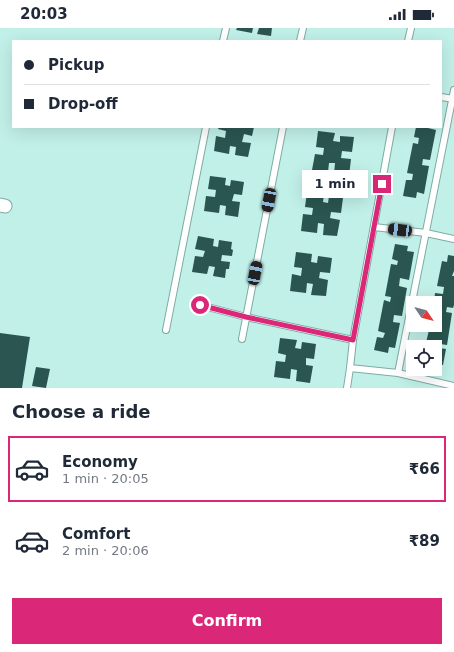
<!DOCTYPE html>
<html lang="en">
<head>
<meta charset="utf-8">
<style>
	:root { --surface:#fff; --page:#f2f2f3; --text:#1f2937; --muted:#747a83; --line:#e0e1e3; --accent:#db2777 }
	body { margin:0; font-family:"DejaVu Sans",sans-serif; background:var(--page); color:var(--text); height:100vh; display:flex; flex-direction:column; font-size:15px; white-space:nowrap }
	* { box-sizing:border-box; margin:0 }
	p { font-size:13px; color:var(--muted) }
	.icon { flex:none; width:22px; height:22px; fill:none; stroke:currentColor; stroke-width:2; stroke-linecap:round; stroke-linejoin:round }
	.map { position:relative; height:360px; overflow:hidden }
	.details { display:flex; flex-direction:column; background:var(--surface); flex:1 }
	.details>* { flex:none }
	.hud { position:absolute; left:12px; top:12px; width:430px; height:88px; border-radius:0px; box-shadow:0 4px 16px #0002; display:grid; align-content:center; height:88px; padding:0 12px; background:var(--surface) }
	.needle { width:26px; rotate:125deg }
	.buttons { position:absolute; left:406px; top:268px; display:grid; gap:8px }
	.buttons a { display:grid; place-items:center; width:36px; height:36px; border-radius:0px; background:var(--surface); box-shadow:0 4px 16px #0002; font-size:20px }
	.end { position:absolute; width:18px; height:18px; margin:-9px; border:5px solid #db2777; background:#fff; box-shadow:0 0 0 2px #fff }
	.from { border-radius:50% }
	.bubble { position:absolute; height:28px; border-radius:0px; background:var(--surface); box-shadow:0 4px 16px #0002; font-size:13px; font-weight:700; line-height:28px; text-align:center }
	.car { position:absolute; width:12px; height:24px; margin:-12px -6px; border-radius:5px; box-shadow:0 0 3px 1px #0007; background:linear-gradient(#222 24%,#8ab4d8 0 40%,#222 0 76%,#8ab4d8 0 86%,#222 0) }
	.hud b { display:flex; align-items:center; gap:14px; height:38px; font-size:15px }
	.hud b+b { border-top:1px solid var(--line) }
	.hud i { width:10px; height:10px; background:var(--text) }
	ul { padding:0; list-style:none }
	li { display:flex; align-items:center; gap:12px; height:66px; margin:0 8px 6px; padding:0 4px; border:2px solid transparent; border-radius:0px }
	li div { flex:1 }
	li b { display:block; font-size:15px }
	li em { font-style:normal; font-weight:700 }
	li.selected { border-color:var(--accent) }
	li>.icon { width:36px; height:36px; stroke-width:1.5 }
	h2 { padding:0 12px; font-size:18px; line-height:48px }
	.cta { display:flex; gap:8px; margin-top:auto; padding:8px 12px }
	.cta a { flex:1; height:46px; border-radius:0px; background:var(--accent); color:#fff; font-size:16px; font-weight:700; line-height:46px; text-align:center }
	.status { display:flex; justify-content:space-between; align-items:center; height:28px; padding:0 20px; background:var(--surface); direction:ltr }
	.status svg { height:11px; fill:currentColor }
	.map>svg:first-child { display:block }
	.building { fill:#2b5550 }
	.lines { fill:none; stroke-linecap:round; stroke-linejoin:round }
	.service-casing { stroke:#7faba5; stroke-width:8 }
	.minor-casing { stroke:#7faba5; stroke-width:15 }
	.service { stroke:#fff; stroke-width:6 }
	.minor { stroke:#fff; stroke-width:13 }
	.route { stroke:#db2777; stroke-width:5 }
</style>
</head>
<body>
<div class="status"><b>20:03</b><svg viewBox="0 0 49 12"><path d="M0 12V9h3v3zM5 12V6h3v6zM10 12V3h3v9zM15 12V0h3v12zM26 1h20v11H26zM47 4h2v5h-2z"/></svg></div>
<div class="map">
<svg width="454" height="360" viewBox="0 0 454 360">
	<rect width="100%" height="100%" fill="#c1f0e9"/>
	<path class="building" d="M 237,0 L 253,0 L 252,5 L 236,2 Z
		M 259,0 L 272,0 L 271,8 L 257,6 Z
		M 219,99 L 254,99 L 252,108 L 244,106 L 242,114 L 251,115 L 248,129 L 235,127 L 236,119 L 230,118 L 229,126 L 214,123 L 216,108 L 225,110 L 226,103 L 218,101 Z
		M 416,99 L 429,99 L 428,100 L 436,102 L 430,132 L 423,131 L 422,137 L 429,138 L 424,166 L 417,164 L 416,170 L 403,168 L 406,152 L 412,152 L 413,146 L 407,145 L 413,115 L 418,116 L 419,110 L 414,109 Z
		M 318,103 L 335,105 L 333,113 L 340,114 L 340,108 L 354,109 L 352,124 L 342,123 L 341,130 L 351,131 L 349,148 L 334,146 L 335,135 L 329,135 L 328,144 L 312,142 L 315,126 L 323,127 L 324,120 L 316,119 Z
		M 210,148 L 226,150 L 225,157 L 230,158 L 231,152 L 244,154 L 242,167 L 234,166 L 232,173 L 240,174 L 238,189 L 225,187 L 226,178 L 220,177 L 219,185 L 204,183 L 206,168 L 215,169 L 216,162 L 208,161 Z
		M 307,164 L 324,166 L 323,174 L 328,175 L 329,168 L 343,170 L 341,185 L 331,184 L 330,190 L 340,192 L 337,208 L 323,207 L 324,196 L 318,195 L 317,205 L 301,203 L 303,186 L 312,187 L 313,180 L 305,179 Z
		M 198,208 L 214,211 L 213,218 L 218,219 L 219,212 L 232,214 L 231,221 L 233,222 L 232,228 L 222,227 L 221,233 L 230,234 L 229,241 L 226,241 L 225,250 L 213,248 L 215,239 L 209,238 L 207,246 L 192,244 L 195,228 L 203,229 L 205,223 L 195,221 Z
		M 395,216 L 408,218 L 407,223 L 414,224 L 409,252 L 400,250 L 399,258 L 407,260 L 402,288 L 394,287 L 393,294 L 400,295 L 395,320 L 389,319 L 388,325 L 374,322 L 377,309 L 383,310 L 385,305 L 378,303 L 384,272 L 390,274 L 391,269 L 385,268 L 391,236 L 397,237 L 398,233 L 392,231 Z
		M 296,224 L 312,226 L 311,234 L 317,235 L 318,228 L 332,230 L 330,245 L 320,244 L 319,250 L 328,252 L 326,268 L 311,267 L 313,256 L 307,255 L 306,265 L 290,263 L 292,246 L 301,248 L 302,240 L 294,239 Z
		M 448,227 L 454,228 L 454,243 L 452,248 L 454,248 L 454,277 L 453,280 L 447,279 L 446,284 L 452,285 L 447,317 L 440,316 L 439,320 L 446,321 L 443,337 L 435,336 L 435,319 L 425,319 L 429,302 L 437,303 L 439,294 L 435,294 L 435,275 L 434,275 L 435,265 L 443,266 L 444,259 L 437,258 L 442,233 L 447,234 Z
		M 0,305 L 30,309 L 22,360 L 0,360 Z
		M 280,310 L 297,312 L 295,320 L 301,321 L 302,314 L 316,316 L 314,331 L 306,330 L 306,337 L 313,338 L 310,355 L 296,353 L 297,342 L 291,341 L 290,351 L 274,349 L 276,333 L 285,334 L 286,327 L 278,325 Z
		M 36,339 L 50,341 L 46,360 L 32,358 Z"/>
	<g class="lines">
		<g class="service-casing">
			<path id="service" d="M 223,13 L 226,0
				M 300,13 L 303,0
				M 408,13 L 411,0
				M 441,69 L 454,71
				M 374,199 L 426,205 L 454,211
				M 200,277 L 246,289 L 353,312
				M 166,302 L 206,99
				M 242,311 L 283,99
				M 350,340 L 398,345 L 454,358
				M 398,345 L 454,62
				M 347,360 L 350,340 L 353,312 L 392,99"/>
		</g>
		<g class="minor-casing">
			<path id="minor" d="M 0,177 L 5,178"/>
		</g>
		<use href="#service" class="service"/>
		<use href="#minor" class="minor"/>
	</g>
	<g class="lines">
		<path class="route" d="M 200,277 L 246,289 L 353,312 L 382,156"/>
	</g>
</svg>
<div class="buttons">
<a><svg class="needle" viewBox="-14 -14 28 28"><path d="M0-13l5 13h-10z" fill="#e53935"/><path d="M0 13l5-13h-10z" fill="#747a83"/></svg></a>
<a><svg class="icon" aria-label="locate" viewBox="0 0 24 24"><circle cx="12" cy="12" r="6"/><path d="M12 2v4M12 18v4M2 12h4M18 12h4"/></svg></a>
</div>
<i class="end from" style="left:200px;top:277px"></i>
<i class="end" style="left:382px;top:156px"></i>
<div class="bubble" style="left:302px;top:142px;width:66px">1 min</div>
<i class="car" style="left:269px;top:172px;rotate:191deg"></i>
<i class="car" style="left:400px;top:202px;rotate:277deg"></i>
<i class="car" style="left:255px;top:245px;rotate:11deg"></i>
<div class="hud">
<b><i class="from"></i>Pickup</b>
<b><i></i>Drop-off</b>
</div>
</div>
<section class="details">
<h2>Choose a ride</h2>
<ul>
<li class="selected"><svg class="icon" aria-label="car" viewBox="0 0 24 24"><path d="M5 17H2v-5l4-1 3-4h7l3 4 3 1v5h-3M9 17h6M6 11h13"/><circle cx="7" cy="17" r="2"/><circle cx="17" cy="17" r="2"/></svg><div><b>Economy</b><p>1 min · 20:05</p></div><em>₹66</em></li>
<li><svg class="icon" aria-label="car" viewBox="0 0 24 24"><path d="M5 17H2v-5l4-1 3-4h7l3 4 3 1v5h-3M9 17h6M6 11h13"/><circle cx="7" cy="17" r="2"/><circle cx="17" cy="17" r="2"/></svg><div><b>Comfort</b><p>2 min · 20:06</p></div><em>₹89</em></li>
</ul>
<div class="cta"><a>Confirm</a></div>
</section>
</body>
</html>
